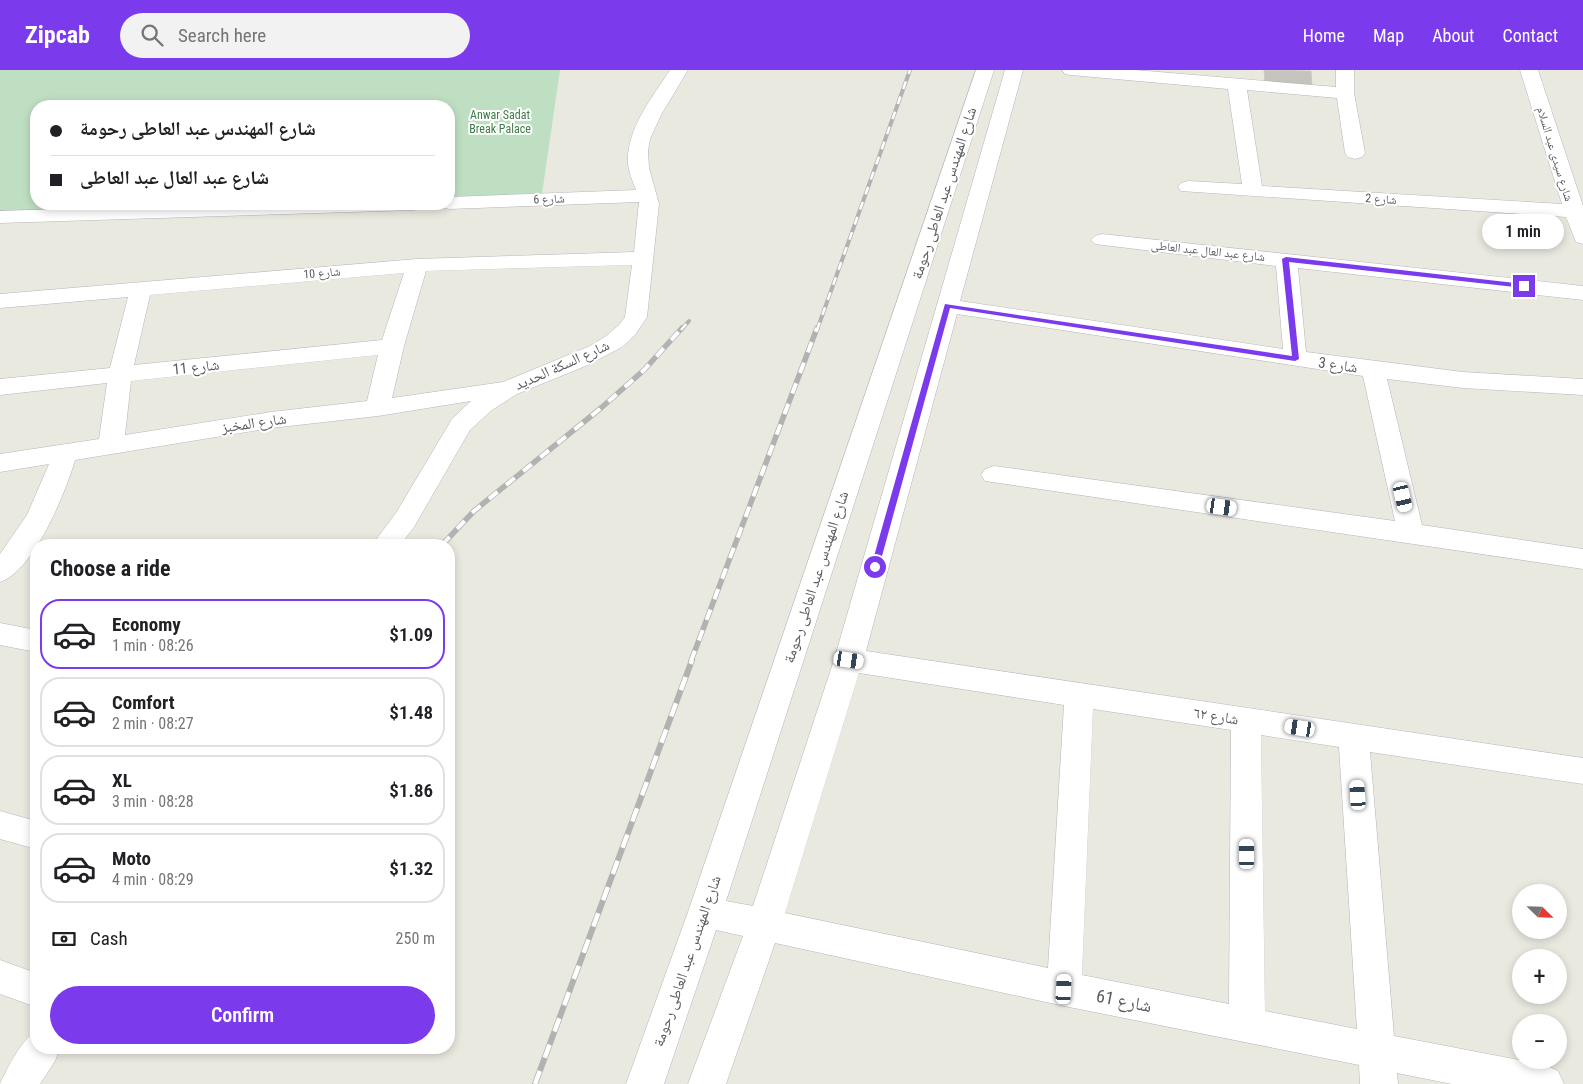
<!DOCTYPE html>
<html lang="en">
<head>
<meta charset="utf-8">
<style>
	:root { --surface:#fff; --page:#f2f2f2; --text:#202124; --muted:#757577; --line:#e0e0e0; --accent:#7c3aed }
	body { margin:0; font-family:"Roboto Condensed","Noto Naskh Arabic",sans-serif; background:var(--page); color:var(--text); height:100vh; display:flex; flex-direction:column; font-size:19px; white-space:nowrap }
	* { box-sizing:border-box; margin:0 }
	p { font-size:16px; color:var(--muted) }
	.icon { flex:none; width:28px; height:28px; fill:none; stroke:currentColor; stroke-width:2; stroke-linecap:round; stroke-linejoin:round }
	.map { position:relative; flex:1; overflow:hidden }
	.side { position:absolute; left:30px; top:469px; width:425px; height:515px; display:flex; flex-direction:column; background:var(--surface); border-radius:20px; box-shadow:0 2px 8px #0003 }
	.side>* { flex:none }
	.banner { position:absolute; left:30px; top:30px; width:425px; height:110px; border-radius:20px; box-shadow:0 2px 8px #0003; display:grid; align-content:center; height:110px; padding:0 20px; background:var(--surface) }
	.needle { width:32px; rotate:113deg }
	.tools { position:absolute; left:1512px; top:814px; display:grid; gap:10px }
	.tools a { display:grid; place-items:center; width:55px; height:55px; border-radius:50%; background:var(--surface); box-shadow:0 2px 8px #0003; font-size:25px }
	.end { position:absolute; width:22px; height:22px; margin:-11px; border:6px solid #7c3aed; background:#fff; box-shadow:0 0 0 2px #fff }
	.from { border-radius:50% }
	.bubble { position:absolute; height:35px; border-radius:18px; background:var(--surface); box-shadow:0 2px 8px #0003; font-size:16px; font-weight:600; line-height:35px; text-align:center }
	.car { position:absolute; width:15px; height:30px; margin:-15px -8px; border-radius:6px; box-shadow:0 0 4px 1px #0007; background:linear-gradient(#fff 24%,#345 0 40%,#fff 0 76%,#345 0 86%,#fff 0) }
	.banner b { display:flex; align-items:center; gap:18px; height:48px; font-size:19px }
	.banner b+b { border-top:1px solid var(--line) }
	.banner i { width:12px; height:12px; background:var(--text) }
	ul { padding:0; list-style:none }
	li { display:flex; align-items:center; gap:15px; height:70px; margin:0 10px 8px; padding:0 10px; border:2px solid var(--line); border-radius:20px }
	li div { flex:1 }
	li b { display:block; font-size:19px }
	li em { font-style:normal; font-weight:600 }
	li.selected { border-color:var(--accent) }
	li>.icon { width:45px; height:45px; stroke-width:1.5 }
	h2 { padding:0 20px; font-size:22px; line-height:60px }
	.pay { display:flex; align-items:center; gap:12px; height:55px; padding:0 20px; font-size:19px }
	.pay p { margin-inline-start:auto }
	.primary-button { display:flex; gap:10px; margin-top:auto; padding:10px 20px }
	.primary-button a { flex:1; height:58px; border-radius:30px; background:var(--accent); color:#fff; font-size:20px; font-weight:600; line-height:58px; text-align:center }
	header { display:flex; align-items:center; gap:30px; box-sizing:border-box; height:70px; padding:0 25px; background:var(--accent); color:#fff }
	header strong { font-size:24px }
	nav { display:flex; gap:28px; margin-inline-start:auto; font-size:18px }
	.search { width:350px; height:45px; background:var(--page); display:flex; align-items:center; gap:12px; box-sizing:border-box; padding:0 18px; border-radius:28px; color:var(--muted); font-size:19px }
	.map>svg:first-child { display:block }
	.green { fill:#bfdfc2 }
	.building { fill:#c5c3bd; stroke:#cecbc0 }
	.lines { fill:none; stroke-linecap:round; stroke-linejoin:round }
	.minor-casing { stroke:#b3b5b9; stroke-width:1 }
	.minor { fill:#fff; fill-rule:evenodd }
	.rail-far2-casing { stroke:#b1b2b2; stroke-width:4 }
	.rail-far1-casing { stroke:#b1b2b2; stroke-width:5.5 }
	.rail-casing { stroke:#b1b2b2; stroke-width:6 }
	.rail-far2 { stroke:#fff; stroke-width:2.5; stroke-dasharray:8; stroke-linecap:butt }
	.rail-far1 { stroke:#fff; stroke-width:4; stroke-dasharray:11; stroke-linecap:butt }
	.rail { stroke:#fff; stroke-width:4.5; stroke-dasharray:14; stroke-linecap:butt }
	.route { fill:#7c3aed }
	.labels { text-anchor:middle; stroke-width:4; stroke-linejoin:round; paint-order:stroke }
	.far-park-label { font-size:12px; fill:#3d7b46; stroke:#fff }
	.far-street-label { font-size:12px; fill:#595b5f; stroke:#fff }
	.street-label { font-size:15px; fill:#595b5f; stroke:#fff }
	.near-street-label { font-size:18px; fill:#595b5f; stroke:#fff }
</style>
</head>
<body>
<header>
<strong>Zipcab</strong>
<div class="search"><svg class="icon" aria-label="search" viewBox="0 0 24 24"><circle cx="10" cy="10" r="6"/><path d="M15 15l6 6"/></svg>Search here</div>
<nav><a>Home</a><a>Map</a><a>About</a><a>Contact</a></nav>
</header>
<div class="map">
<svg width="1583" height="1014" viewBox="0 0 1583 1014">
	<rect width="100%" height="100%" fill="#eae9e0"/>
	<path class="green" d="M 0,0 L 560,0 L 542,124 L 449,127 L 449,36 L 36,36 L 36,134 L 215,134 L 0,140 Z"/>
	<path class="building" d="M 1264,0 L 1311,1 L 1312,17 L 1265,12 Z"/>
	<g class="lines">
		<g class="minor-casing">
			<path id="minor" d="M 670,0 L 688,0 L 661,45 L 650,69 L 648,81 L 649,98 L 659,134 L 647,247 L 635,265 L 622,277 L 588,295 L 517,324 L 492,340 L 470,360 L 414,457 L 400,475 L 372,475 L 396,443 L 452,349 L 471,331 L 378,346 L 271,358 L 75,390 C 66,422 33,502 0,512 L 0,484 L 27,445 L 49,394 L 0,402 L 0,384 L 99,369 L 107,313 L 0,325 L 0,309 L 110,298 L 128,227 L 0,238 L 0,224 L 417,189 L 634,182 L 639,132 L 449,139 L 442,137 L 439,134 L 449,134 L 449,127 L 636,120 C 633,112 629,103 628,94 C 626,59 652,28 670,0 ZM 632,195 L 625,247 L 619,255 L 606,266 L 590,276 L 503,312 L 392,328 L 404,276 L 426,201 ZM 404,203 L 382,270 L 134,295 L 150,225 ZM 378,285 L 367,331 L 271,342 L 125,365 L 131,311 Z
				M 976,0 L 994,0 L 726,831 L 753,836 L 834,590 L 1005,0 L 1023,0 L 960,231 L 1283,279 L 1276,196 L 1095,174 L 1091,170 L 1095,166 L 1102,164 L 1583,216 L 1583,230 L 1298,198 L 1306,282 L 1463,302 L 1583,309 L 1583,325 L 1463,318 L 1387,309 L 1422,455 L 1583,479 L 1583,499 L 985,411 L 981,405 L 985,399 L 994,396 L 1395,451 L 1363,306 L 957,244 L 866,581 L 1583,688 L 1583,714 L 1370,682 L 1394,966 L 1545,995 L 1558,1001 L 1564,1014 L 1452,1014 L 1397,1003 L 1398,1014 L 1360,1014 L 1359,995 L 1064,936 L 775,873 L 726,1014 L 688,1014 L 743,866 L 716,860 L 664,1014 L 626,1014 L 688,842 ZM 859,603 L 1064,635 L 1048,898 L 785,843 ZM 1093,639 L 1231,660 L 1229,934 L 1082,905 ZM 1261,665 L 1339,677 L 1357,959 L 1265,941 Z
				M 1062,0 L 1135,0 L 1336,17 L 1336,0 L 1354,0 L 1354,23 L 1365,83 L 1362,87 L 1355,89 L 1348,87 L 1345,83 L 1337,28 L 1247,20 L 1262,116 L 1562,134 L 1520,0 L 1538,0 L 1583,136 L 1583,174 L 1576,172 L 1566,147 L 1181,121 L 1178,117 L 1181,113 L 1188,111 L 1242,114 L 1228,19 L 1071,5 L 1065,4 Z
				M 226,134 L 424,134 L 421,138 L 414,140 L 0,153 L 0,141 Z
				M 0,553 L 36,560 L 36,582 L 0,575 Z
				M 0,741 L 36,751 L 36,779 L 0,769 Z
				M 0,890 L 36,903 L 36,937 L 0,924 Z
				M 36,962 L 36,978 L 60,978 L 55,991 L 40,1014 L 0,1014 C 7,999 22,968 36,962 Z"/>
		</g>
		<use href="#minor" class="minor"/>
		<g class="rail-far2-casing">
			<path id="rail-far2" d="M 681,260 L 689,251
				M 817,260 L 910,0"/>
		</g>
		<g class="rail-far1-casing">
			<path id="rail-far1" d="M 442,475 L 474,441 L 601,338 L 644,300 L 682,258
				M 691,591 L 817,258"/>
		</g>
		<g class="rail-casing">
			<path id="rail" d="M 535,1014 L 692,590"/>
		</g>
		<use href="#rail-far2" class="rail-far2"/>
		<use href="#rail-far1" class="rail-far1"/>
		<use href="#rail" class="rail"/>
	</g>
	<path class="route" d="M 1286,187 L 1524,214 L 1527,216 L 1524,218 L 1289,192 L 1299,289 L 1295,291 L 950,238 L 879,497 L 875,500 L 872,499 L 871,497 L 945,234 L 1292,286 L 1282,189 Z"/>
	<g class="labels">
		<g class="far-park-label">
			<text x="500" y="49">Anwar Sadat<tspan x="500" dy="14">Break Palace</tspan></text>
		</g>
		<g class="far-street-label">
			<text transform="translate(1555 84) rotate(73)" y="4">شارع سيدى عبد السلام</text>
			<text transform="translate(549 129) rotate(-2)" y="4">شارع 6</text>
			<text transform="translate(1381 129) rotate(4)" y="4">شارع 2</text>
			<text transform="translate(1208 181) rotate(6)" y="4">شارع عبد العال عبد العاطى</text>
			<text transform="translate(322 203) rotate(-5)" y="4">شارع 10</text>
		</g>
		<g class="street-label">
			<text transform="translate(944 123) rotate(-72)" y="5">شارع المهندس عبد العاطى رحومة</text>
			<text transform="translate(562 295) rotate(-24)" y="5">شارع السكة الحديد</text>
			<text transform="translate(1338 295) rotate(8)" y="5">شارع 3</text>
			<text transform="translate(196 297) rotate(-6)" y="5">شارع 11</text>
			<text transform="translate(254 353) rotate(-8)" y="5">شارع المخبز</text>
			<text transform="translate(816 507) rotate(-72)" y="5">شارع المهندس عبد العاطى رحومة</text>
			<text transform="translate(1216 646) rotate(9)" y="5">شارع ٦٢</text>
			<text transform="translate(687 891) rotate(-71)" y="5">شارع المهندس عبد العاطى رحومة</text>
		</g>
		<g class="near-street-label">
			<text transform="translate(1124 931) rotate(11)" y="6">شارع 61</text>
		</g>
	</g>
</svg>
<div class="tools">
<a><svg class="needle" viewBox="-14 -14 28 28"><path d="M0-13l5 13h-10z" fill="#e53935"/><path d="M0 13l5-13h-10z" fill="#757577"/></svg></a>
<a>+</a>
<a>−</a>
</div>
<i class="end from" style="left:875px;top:497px"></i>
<i class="end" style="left:1524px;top:216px"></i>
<div class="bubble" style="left:1482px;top:144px;width:82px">1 min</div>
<i class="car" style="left:1403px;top:427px;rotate:167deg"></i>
<i class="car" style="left:1222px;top:437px;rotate:98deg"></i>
<i class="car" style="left:849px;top:590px;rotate:99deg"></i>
<i class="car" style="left:1300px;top:658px;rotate:279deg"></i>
<i class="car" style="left:1358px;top:725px;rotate:356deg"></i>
<i class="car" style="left:1247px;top:784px;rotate:0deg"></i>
<i class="car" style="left:1064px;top:919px;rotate:3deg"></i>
<div class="banner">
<b><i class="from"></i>شارع المهندس عبد العاطى رحومة</b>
<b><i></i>شارع عبد العال عبد العاطى</b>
</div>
<section class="side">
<h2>Choose a ride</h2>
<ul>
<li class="selected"><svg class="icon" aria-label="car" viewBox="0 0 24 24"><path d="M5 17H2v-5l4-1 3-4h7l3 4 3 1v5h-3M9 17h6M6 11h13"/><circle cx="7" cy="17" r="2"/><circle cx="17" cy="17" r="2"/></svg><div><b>Economy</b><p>1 min · 08:26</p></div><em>$1.09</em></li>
<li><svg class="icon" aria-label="car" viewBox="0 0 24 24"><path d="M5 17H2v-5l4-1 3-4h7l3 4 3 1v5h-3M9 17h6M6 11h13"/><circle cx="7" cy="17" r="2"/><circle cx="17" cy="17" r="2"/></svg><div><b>Comfort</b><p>2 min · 08:27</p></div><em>$1.48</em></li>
<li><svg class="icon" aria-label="car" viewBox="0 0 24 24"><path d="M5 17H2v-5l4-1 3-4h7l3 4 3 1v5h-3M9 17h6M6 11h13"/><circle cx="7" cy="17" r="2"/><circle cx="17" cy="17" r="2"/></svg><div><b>XL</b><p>3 min · 08:28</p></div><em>$1.86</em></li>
<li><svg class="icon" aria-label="car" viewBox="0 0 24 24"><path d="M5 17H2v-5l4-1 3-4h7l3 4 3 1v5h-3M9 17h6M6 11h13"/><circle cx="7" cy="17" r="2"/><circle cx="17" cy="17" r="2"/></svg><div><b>Moto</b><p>4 min · 08:29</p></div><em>$1.32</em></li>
</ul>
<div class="pay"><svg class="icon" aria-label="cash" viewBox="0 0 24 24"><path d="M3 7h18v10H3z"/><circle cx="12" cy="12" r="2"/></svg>Cash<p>250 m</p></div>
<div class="primary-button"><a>Confirm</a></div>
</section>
</div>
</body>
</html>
